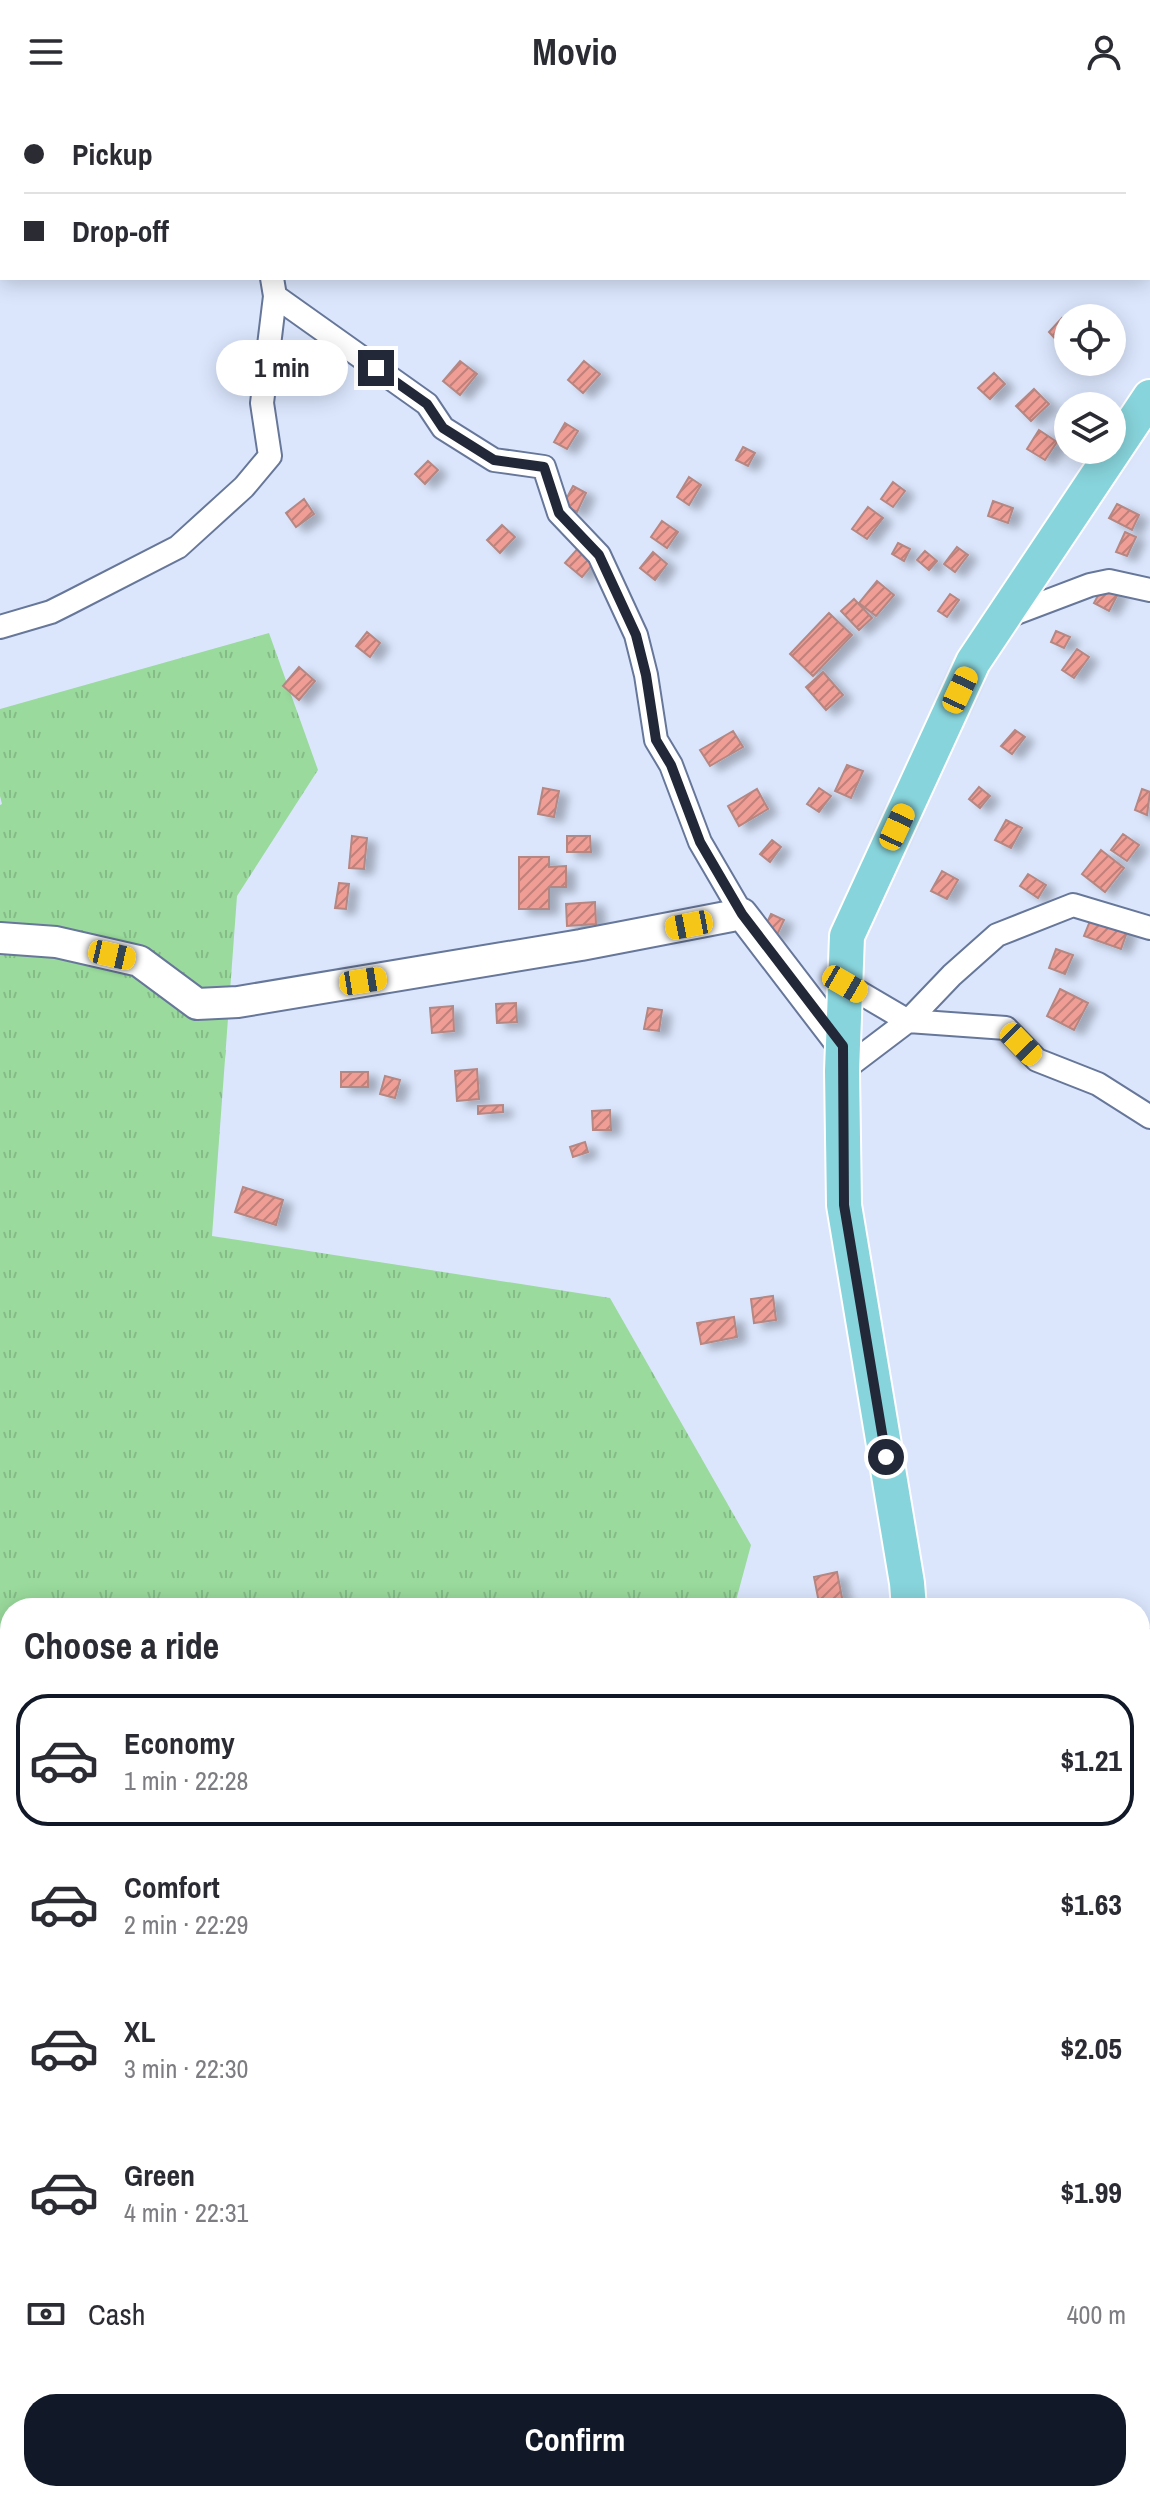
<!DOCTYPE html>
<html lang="en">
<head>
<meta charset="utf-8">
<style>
	:root { --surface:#fff; --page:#f7f7f7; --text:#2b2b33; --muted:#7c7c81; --line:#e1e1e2; --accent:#111827 }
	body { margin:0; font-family:"Archivo Narrow",sans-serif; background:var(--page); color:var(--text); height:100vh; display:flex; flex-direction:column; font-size:30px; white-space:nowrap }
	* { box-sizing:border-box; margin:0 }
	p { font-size:26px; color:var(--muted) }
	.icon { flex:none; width:44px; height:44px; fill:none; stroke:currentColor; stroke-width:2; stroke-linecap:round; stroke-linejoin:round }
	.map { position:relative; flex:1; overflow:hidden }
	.panel { position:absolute; left:0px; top:1494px; width:1150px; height:904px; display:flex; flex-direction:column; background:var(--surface); border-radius:32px 32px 0 0; box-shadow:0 4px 20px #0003 }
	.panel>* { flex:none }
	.top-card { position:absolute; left:0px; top:0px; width:1150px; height:176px; box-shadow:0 4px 20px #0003; display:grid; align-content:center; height:176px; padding:0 24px; background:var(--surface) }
	.fabs { position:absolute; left:1054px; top:200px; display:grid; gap:16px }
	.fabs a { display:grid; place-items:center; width:72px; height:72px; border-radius:50%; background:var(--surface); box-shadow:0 4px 20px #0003; font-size:40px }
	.end { position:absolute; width:36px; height:36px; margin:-18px; border:10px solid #222837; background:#fff; box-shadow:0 0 0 4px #fff }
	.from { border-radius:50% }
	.bubble { position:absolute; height:56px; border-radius:28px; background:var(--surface); box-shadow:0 4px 20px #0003; font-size:26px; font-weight:700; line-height:56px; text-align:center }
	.car { position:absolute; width:24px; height:48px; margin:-24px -12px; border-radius:10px; box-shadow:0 0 6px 2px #0007; background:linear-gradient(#f5c518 24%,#345 0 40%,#f5c518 0 76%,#345 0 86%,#f5c518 0) }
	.top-card b { display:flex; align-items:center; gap:28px; height:76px; font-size:30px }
	.top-card b+b { border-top:2px solid var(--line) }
	.top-card i { width:20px; height:20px; background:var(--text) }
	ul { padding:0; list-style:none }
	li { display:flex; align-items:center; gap:24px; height:132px; margin:0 16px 12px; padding:0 8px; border:4px solid transparent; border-radius:32px }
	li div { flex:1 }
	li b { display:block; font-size:30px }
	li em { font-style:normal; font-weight:700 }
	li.selected { border-color:var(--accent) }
	li>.icon { width:72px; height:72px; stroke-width:1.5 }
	h2 { padding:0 24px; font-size:36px; line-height:96px }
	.pay { display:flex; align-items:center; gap:20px; height:88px; padding:0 24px; font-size:30px }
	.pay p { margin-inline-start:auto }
	.action { display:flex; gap:16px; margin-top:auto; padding:16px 24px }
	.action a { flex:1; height:92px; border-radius:32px; background:var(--accent); color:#fff; font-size:32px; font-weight:700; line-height:92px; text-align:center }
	header { display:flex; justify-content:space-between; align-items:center; height:104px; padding:0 24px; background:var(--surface); font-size:36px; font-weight:700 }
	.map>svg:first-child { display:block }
	.grass { fill:url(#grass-tufts) }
	.building { fill:url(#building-hatch); stroke:#b58783; stroke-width:2; filter:url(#shadow) }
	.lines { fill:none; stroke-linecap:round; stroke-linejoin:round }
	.street-casing { stroke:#677799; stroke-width:26 }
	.secondary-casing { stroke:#677799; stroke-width:34 }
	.primary-casing { stroke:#fff; stroke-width:38 }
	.street { stroke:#fff; stroke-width:22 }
	.secondary { stroke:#fff; stroke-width:30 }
	.primary { stroke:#88d4dc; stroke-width:34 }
	.route { stroke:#222837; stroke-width:10 }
</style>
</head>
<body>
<header><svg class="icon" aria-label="menu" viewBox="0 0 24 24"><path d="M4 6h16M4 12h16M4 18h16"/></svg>Movio<svg class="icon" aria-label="person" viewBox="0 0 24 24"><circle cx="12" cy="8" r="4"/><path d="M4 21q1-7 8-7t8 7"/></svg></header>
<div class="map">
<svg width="1150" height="2398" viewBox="0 0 1150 2398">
	<defs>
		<pattern id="grass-tufts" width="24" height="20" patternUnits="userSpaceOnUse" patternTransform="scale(2)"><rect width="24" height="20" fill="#9ada9c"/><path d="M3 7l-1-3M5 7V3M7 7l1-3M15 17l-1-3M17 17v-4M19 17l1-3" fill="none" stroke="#84bb87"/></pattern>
		<pattern id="building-hatch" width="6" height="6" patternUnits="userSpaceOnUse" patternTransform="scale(2)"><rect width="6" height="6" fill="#ef9d95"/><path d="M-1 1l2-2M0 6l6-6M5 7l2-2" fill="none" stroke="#c1807a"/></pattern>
		<filter id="shadow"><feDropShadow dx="9" dy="5" stdDeviation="4" flood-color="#0004"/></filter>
	</defs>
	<rect width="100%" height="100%" fill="#dbe6fd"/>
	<path class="grass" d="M 269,529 L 318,666 L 237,792 L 212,1132 L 610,1194 L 751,1441 L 734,1504 L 10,1504 L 10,1774 L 0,1774 L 0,701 L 2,700 L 0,692 L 0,605 Z
		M 1150,2350 L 1150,2398 L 767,2398 L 757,2388 L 1140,2388 L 1140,2355 Z"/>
	<path class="building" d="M 1062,214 L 1068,220 L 1068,232 L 1060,240 L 1049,228 Z
		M 460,257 L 477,270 L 460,291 L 443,277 Z
		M 584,257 L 600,270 L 583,289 L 568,276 Z
		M 994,269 L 1005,280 L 990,295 L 978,284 Z
		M 1034,285 L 1049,300 L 1031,317 L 1016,302 Z
		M 565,319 L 578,327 L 567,345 L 554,338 Z
		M 1039,326 L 1057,338 L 1045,356 L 1027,345 Z
		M 743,343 L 755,349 L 748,362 L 736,356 Z
		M 428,357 L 438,366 L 425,380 L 415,370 Z
		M 689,373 L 701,381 L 689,401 L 677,393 Z
		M 893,378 L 905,387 L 893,403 L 881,395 Z
		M 573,382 L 586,389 L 577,408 L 563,401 Z
		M 304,395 L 314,410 L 296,423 L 286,409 Z
		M 993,397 L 1013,404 L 1008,419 L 988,412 Z
		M 1117,400 L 1139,411 L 1132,426 L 1109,414 Z
		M 868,403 L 883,414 L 867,435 L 852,425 Z
		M 662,417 L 678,428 L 667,444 L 651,433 Z
		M 502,421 L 515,433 L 500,449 L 487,436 Z
		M 1125,428 L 1136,433 L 1127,452 L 1116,448 Z
		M 898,439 L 910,445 L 904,457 L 892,450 Z
		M 580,442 L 597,455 L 582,473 L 565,459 Z
		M 957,443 L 968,451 L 955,468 L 944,460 Z
		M 925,447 L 937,457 L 929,466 L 917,456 Z
		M 653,448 L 667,460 L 655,476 L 640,464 Z
		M 877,477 L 894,491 L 876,512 L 859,499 Z
		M 1104,480 L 1119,488 L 1109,507 L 1094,499 Z
		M 950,490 L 959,496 L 947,513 L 938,507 Z
		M 854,495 L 872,514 L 859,526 L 841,507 Z
		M 829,509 L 852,531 L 813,572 L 790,550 Z
		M 1056,527 L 1070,533 L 1064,544 L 1051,538 Z
		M 367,528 L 380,539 L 370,553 L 356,542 Z
		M 1077,545 L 1089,553 L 1074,574 L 1062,566 Z
		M 299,563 L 315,577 L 299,596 L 283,582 Z
		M 823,568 L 843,591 L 826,606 L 806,583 Z
		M 1015,626 L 1025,633 L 1012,650 L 1001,642 Z
		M 733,627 L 743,643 L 710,662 L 700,646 Z
		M 847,661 L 863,667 L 851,694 L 835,687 Z
		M 979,683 L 990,692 L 980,704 L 969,695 Z
		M 543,684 L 559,687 L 554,713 L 538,710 Z
		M 819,684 L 831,692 L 819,708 L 807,700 Z
		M 757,685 L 768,705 L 739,722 L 728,702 Z
		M 1142,685 L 1150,688 L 1147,711 L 1135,706 Z
		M 1006,716 L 1022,724 L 1011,744 L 995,736 Z
		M 1123,730 L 1139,741 L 1127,757 L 1111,746 Z
		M 352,732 L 367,734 L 364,765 L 349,764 Z
		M 567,732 L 590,732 L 591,748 L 567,748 Z
		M 772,736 L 781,743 L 770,758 L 760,750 Z
		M 1101,746 L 1124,764 L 1105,788 L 1082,770 Z
		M 519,753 L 549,753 L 549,763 L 566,762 L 566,783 L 549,783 L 549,805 L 519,805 Z
		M 942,767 L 958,776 L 947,795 L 931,787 Z
		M 1028,770 L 1046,781 L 1038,794 L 1020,782 Z
		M 339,779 L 349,780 L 346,805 L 335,804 Z
		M 595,798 L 596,820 L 567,822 L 566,800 Z
		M 771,810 L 784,816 L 776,833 L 763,827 Z
		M 1092,812 L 1128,825 L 1121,845 L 1084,832 Z
		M 1056,845 L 1073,851 L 1065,870 L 1049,864 Z
		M 1060,885 L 1088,899 L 1074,926 L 1047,912 Z
		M 516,899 L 517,918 L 497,919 L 496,900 Z
		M 453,902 L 454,927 L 432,929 L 430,904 Z
		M 648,904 L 662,906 L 659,927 L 644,925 Z
		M 477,965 L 479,995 L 457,997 L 455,967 Z
		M 341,968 L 368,968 L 368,983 L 341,983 Z
		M 385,972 L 400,976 L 395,994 L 380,990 Z
		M 503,1001 L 503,1008 L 478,1010 L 478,1002 Z
		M 610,1006 L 611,1026 L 593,1026 L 592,1007 Z
		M 585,1038 L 588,1048 L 573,1053 L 570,1043 Z
		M 243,1083 L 283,1096 L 276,1121 L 235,1108 Z
		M 773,1192 L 776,1216 L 754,1219 L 751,1195 Z
		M 734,1213 L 737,1233 L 701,1240 L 697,1219 Z
		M 837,1468 L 844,1504 L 820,1504 L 814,1473 Z
		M 1140,1631 L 1150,1632 L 1150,1676 L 1140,1675 Z
		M 1150,2064 L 1150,2107 L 1140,2110 L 1140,2066 Z"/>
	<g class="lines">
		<g class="street-casing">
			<path id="street" d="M 122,0 L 126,2
				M 272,174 L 275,192 L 427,300 L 443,324 L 494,356 L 544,363 L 559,409 L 599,451 L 636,531 L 646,571 L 656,636 L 671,661 L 700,738 L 742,810
				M 1003,514 L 1090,481 L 1109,477 L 1150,486
				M 0,523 L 51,508 L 69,499 L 178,443 L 244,383 L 270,352 L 262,299 L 275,192
				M 845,880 L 908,917 L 952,871 L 997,831 L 1073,801 L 1150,824
				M 842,967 L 908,917 L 1006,924 L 1037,956 L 1098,980 L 1150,1013
				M 1140,1539 L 1150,1537
				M 1140,1735 L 1150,1735
				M 0,2038 L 10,2036
				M 0,2133 L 10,2136
				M 1140,2163 L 1150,2151
				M 1140,2186 L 1150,2187
				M 700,2398 L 704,2388"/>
		</g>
		<g class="secondary-casing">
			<path id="secondary" d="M 0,834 L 56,838 L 139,857 L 197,900 L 238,898 L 581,841 L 742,810 L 843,942
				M 1140,2380 L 1150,2382"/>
		</g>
		<g class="primary-casing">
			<path id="primary" d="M 909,1504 L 907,1479 L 844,1101 L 842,967 L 847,832 L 973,558 L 1150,293"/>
		</g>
		<use href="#street" class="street"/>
		<use href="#secondary" class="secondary"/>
		<use href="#primary" class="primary"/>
	</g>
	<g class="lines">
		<path class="route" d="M 376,264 L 427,300 L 443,324 L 494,356 L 544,363 L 559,409 L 599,451 L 636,531 L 646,571 L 656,636 L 671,661 L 700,738 L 742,810 L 843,942 L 844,1101 L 886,1353"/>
	</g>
</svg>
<div class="fabs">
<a><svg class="icon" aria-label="locate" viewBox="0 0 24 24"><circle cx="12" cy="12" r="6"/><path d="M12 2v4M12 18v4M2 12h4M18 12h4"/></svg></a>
<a><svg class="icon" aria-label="layers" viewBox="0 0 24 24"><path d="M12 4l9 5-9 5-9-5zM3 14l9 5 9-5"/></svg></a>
</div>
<i class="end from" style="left:886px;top:1353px"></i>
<i class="end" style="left:376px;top:264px"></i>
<div class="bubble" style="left:216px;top:236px;width:132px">1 min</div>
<i class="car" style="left:960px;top:586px;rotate:25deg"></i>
<i class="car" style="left:897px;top:723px;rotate:25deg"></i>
<i class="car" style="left:689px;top:821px;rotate:259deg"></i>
<i class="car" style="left:112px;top:851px;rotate:103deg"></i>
<i class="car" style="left:363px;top:877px;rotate:81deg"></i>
<i class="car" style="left:845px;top:880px;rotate:120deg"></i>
<i class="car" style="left:1021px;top:940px;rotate:136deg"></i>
<div class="top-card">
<b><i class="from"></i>Pickup</b>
<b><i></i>Drop-off</b>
</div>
<section class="panel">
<h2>Choose a ride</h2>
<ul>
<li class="selected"><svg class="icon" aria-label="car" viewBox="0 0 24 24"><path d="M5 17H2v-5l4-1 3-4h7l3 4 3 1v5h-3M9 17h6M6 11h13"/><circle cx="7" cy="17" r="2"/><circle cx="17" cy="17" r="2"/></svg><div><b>Economy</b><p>1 min · 22:28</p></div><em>$1.21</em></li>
<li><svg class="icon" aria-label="car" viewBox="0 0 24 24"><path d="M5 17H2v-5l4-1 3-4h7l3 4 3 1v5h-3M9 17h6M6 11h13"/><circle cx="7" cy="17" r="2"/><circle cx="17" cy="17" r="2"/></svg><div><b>Comfort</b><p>2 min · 22:29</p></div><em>$1.63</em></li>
<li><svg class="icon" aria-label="car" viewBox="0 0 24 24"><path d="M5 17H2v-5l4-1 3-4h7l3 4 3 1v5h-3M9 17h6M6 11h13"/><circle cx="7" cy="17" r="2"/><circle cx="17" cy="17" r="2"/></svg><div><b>XL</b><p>3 min · 22:30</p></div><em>$2.05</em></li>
<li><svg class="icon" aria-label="car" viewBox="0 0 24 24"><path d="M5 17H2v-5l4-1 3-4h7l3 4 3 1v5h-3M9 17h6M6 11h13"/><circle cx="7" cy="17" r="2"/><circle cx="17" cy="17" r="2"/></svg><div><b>Green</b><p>4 min · 22:31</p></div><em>$1.99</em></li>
</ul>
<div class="pay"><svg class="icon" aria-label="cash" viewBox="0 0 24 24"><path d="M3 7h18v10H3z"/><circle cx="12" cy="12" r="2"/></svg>Cash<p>400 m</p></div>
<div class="action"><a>Confirm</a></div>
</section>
</div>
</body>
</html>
